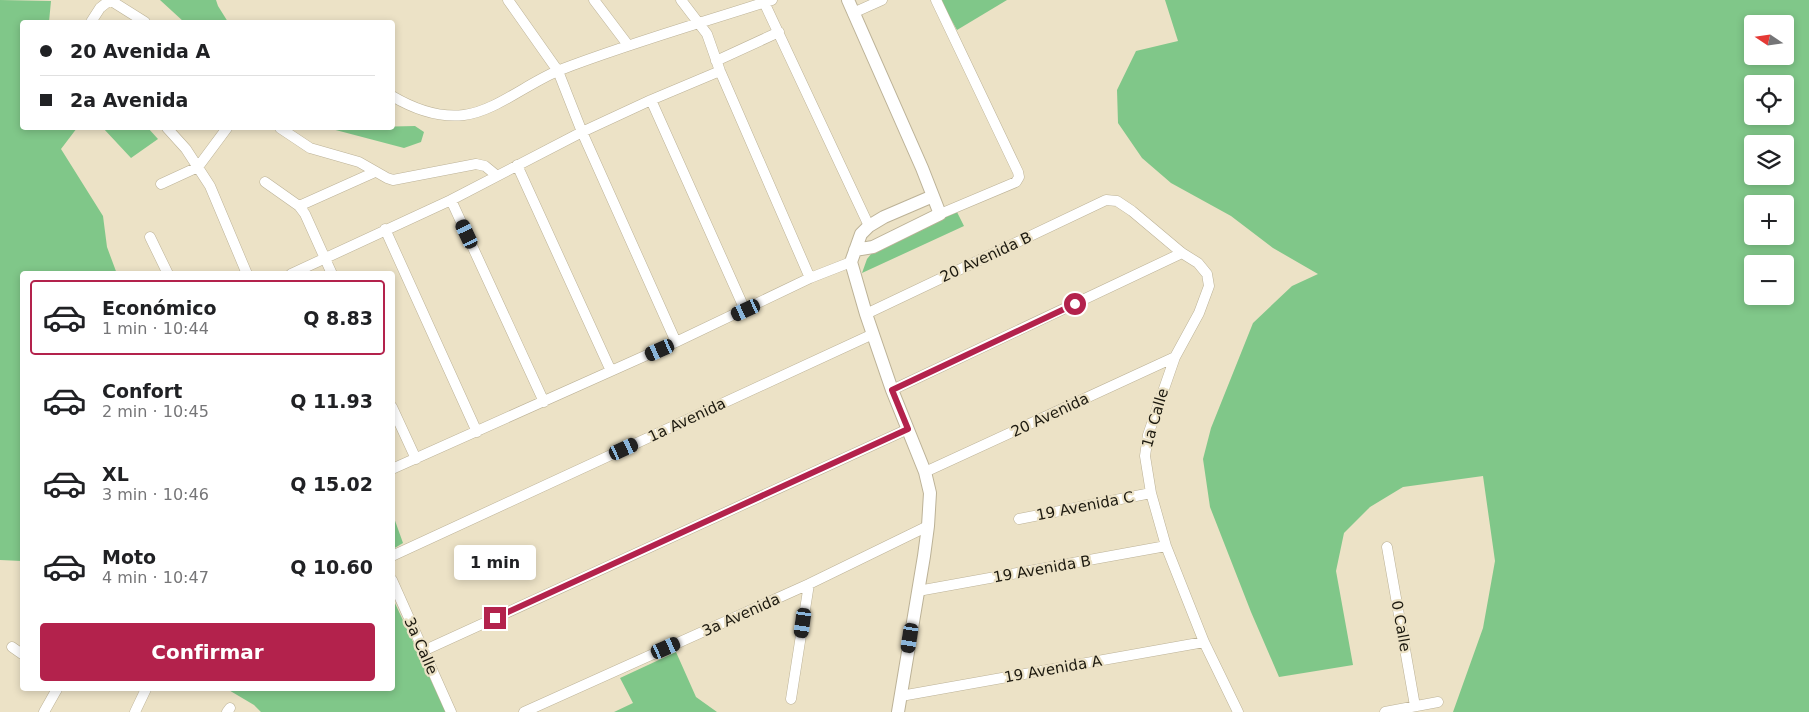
<!DOCTYPE html>
<html lang="es">
<head>
<meta charset="utf-8">
<style>
	:root { --surface:#fff; --page:#f2f2f2; --text:#202124; --muted:#757577; --line:#e0e0e0; --accent:#b3224c }
	body { margin:0; font-family:"DejaVu Sans",sans-serif; background:var(--page); color:var(--text); height:100vh; display:flex; flex-direction:column; font-size:19px; white-space:nowrap }
	* { box-sizing:border-box; margin:0 }
	p { font-size:16px; color:var(--muted) }
	.icon { flex:none; width:28px; height:28px; fill:none; stroke:currentColor; stroke-width:2; stroke-linecap:round; stroke-linejoin:round }
	.map { position:relative; flex:1; overflow:hidden }
	.panel { position:absolute; left:20px; top:271px; width:375px; height:420px; display:flex; flex-direction:column; background:var(--surface); border-radius:5px; box-shadow:0 2px 8px #0003 }
	.panel>* { flex:none }
	.top-card { position:absolute; left:20px; top:20px; width:375px; height:110px; border-radius:5px; box-shadow:0 2px 8px #0003; display:grid; align-content:center; height:110px; padding:0 20px; background:var(--surface) }
	.needle { width:32px; rotate:283deg }
	.buttons { position:absolute; left:1744px; top:15px; display:grid; gap:10px }
	.buttons a { display:grid; place-items:center; width:50px; height:50px; border-radius:5px; background:var(--surface); box-shadow:0 2px 8px #0003; font-size:25px }
	.end { position:absolute; width:22px; height:22px; margin:-11px; border:6px solid #b3224c; background:#fff; box-shadow:0 0 0 2px #fff }
	.from { border-radius:50% }
	.bubble { position:absolute; height:35px; border-radius:5px; background:var(--surface); box-shadow:0 2px 8px #0003; font-size:16px; font-weight:600; line-height:35px; text-align:center }
	.car { position:absolute; width:15px; height:30px; margin:-15px -8px; border-radius:6px; box-shadow:0 0 4px 1px #0007; background:linear-gradient(#222 24%,#8ab4d8 0 40%,#222 0 76%,#8ab4d8 0 86%,#222 0) }
	.top-card b { display:flex; align-items:center; gap:18px; height:48px; font-size:19px }
	.top-card b+b { border-top:1px solid var(--line) }
	.top-card i { width:12px; height:12px; background:var(--text) }
	ul { padding:9px 0 0; list-style:none }
	li { display:flex; align-items:center; gap:15px; height:75px; margin:0 10px 8px; padding:0 10px; border:2px solid transparent; border-radius:5px }
	li div { flex:1 }
	li b { display:block; font-size:19px }
	li em { font-style:normal; font-weight:600 }
	li.active { border-color:var(--accent) }
	li>.icon { width:45px; height:45px; stroke-width:1.5 }
	.action { display:flex; gap:10px; margin-top:auto; padding:10px 20px }
	.action a { flex:1; height:58px; border-radius:5px; background:var(--accent); color:#fff; font-size:20px; font-weight:600; line-height:58px; text-align:center }
	.map>svg:first-child { display:block }
	.green { fill:#80c789; fill-rule:evenodd }
	.lines { fill:none; stroke-linecap:round; stroke-linejoin:round }
	.minor-casing { stroke:#bcb297; stroke-width:11 }
	.tertiary-casing { stroke:#bcb297; stroke-width:14 }
	.minor { stroke:#fff; stroke-width:10 }
	.tertiary { stroke:#fff; stroke-width:12 }
	.route { stroke:#b3224c; stroke-width:6 }
	.labels { text-anchor:middle; stroke-width:4.5; stroke-linejoin:round; paint-order:stroke }
	.street-label { font-size:15px; fill:#1c190f; stroke:#ece2c6 }
</style>
</head>
<body>
<div class="map">
<svg width="1809" height="712" viewBox="0 0 1809 712">
	<rect width="100%" height="100%" fill="#ece2c6"/>
	<path class="green" d="M 0,0 L 51,1 L 49,22 L 22,22 L 22,128 L 77,128 L 61,149 L 103,216 L 107,247 L 117,274 L 22,274 L 22,561 L 0,560 Z
		M 160,0 L 216,0 L 218,6 L 228,22 L 184,22 Z
		M 940,0 L 1007,0 L 957,30 Z
		M 1165,0 L 1809,0 L 1809,712 L 1453,712 L 1483,628 L 1495,561 L 1483,476 L 1403,487 L 1370,507 L 1344,533 L 1336,571 L 1353,665 L 1279,677 L 1251,612 L 1210,507 L 1203,459 L 1211,428 L 1253,323 L 1292,286 L 1318,274 L 1273,248 L 1231,216 L 1171,183 L 1142,158 L 1118,123 L 1117,90 L 1136,51 L 1178,41 ZM 1752,24 L 1785,24 L 1785,56 L 1752,56 ZM 1752,84 L 1785,84 L 1785,116 L 1752,116 ZM 1752,144 L 1785,144 L 1785,176 L 1752,176 ZM 1752,204 L 1785,204 L 1785,236 L 1752,236 ZM 1752,264 L 1785,264 L 1785,296 L 1752,296 Z
		M 415,126 L 424,132 L 421,142 L 404,148 L 328,128 Z
		M 103,128 L 148,128 L 158,139 L 131,158 Z
		M 957,212 L 964,226 L 862,273 L 867,259 L 876,248 Z
		M 393,515 L 403,543 L 393,549 L 392,549 Z
		M 393,599 L 446,712 L 261,712 L 254,705 L 227,689 L 392,689 Z
		M 676,652 L 696,697 L 717,712 L 614,712 L 633,703 L 620,678 Z"/>
	<g class="lines">
		<g class="minor-casing">
			<path id="minor" d="M 508,0 L 558,71 L 582,132 L 676,342
				M 594,0 L 628,45
				M 681,0 L 707,34 L 720,71 L 810,278
				M 763,0 L 869,226
				M 936,0 L 1018,172 L 1019,177 L 1016,182 L 940,214
				M 853,13 L 882,0
				M 91,22 L 100,8 L 110,0 L 145,22
				M 716,61 L 779,32
				M 392,96 C 414,109 439,118 464,115 C 496,111 529,82 560,70 C 630,43 701,23 772,0
				M 651,100 L 745,310
				M 167,128 L 186,149 L 210,186 L 247,274
				M 280,128 L 310,148 L 359,162 L 387,178 L 393,180 L 476,164 L 485,166 L 496,175
				M 517,165 L 611,371
				M 265,182 L 299,206
				M 161,184 L 198,167 L 227,128
				M 451,200 L 544,402
				M 385,229 L 477,432
				M 150,237 L 168,274
				M 291,274 L 451,200 L 582,132 L 651,100 L 720,71
				M 332,274 L 305,214 L 299,206 L 375,172
				M 866,314 L 1106,200 L 1117,201 L 1132,211 L 1182,253 L 1198,263 L 1207,274 L 1209,286 L 1199,313 L 1175,357 L 1148,435 L 1145,456 L 1151,493 L 1166,546 L 1204,642 L 1238,712
				M 892,390 L 1182,253
				M 392,407 L 416,459
				M 392,469 L 676,342 L 810,278 L 851,262
				M 925,472 L 1175,357
				M 1019,519 L 1151,493
				M 1387,547 L 1415,706
				M 392,556 L 873,334
				M 392,580 L 451,712
				M 918,591 L 1166,546
				M 12,647 L 22,654
				M 423,651 L 908,429
				M 901,696 L 1204,642
				M 791,699 L 809,584
				M 44,712 L 57,689
				M 135,712 L 146,689
				M 227,712 L 230,708
				M 524,712 L 809,584 L 928,526
				M 1385,712 L 1438,702"/>
		</g>
		<g class="tertiary-casing">
			<path id="tertiary" d="M 848,0 L 922,168 L 940,214 L 873,247 L 855,250
				M 898,712 L 924,556 L 928,526 L 930,493 L 925,472 L 892,390 L 866,314 L 851,262 L 861,234 L 869,226 L 884,217 L 933,196"/>
		</g>
		<use href="#minor" class="minor"/>
		<use href="#tertiary" class="tertiary"/>
	</g>
	<g class="lines">
		<path class="route" d="M 495,618 L 908,429 L 892,390 L 1075,304"/>
	</g>
	<g class="labels">
		<g class="street-label">
			<text transform="translate(986 257) rotate(-25)" y="5">20 Avenida B</text>
			<text transform="translate(1050 415) rotate(-25)" y="5">20 Avenida</text>
			<text transform="translate(1155 418) rotate(-74)" y="5">1a Calle</text>
			<text transform="translate(687 420) rotate(-25)" y="5">1a Avenida</text>
			<text transform="translate(1085 506) rotate(-11)" y="5">19 Avenida C</text>
			<text transform="translate(1042 569) rotate(-10)" y="5">19 Avenida B</text>
			<text transform="translate(741 615) rotate(-24)" y="5">3a Avenida</text>
			<text transform="translate(1401 626) rotate(80)" y="5">0 Calle</text>
			<text transform="translate(421 646) rotate(66)" y="5">3a Calle</text>
			<text transform="translate(1053 669) rotate(-10)" y="5">19 Avenida A</text>
		</g>
	</g>
</svg>
<div class="buttons">
<a><svg class="needle" viewBox="-14 -14 28 28"><path d="M0-13l5 13h-10z" fill="#e53935"/><path d="M0 13l5-13h-10z" fill="#757577"/></svg></a>
<a><svg class="icon" aria-label="locate" viewBox="0 0 24 24"><circle cx="12" cy="12" r="6"/><path d="M12 2v4M12 18v4M2 12h4M18 12h4"/></svg></a>
<a><svg class="icon" aria-label="layers" viewBox="0 0 24 24"><path d="M12 4l9 5-9 5-9-5zM3 14l9 5 9-5"/></svg></a>
<a>+</a>
<a>−</a>
</div>
<i class="end from" style="left:1075px;top:304px"></i>
<i class="end" style="left:495px;top:618px"></i>
<div class="bubble" style="left:454px;top:545px;width:82px">1 min</div>
<i class="car" style="left:467px;top:234px;rotate:335deg"></i>
<i class="car" style="left:746px;top:310px;rotate:245deg"></i>
<i class="car" style="left:660px;top:350px;rotate:246deg"></i>
<i class="car" style="left:624px;top:449px;rotate:65deg"></i>
<i class="car" style="left:803px;top:623px;rotate:188deg"></i>
<i class="car" style="left:910px;top:638px;rotate:189deg"></i>
<i class="car" style="left:666px;top:648px;rotate:66deg"></i>
<div class="top-card">
<b><i class="from"></i>20 Avenida A</b>
<b><i></i>2a Avenida</b>
</div>
<section class="panel">
<ul>
<li class="active"><svg class="icon" aria-label="car" viewBox="0 0 24 24"><path d="M5 17H2v-5l4-1 3-4h7l3 4 3 1v5h-3M9 17h6M6 11h13"/><circle cx="7" cy="17" r="2"/><circle cx="17" cy="17" r="2"/></svg><div><b>Económico</b><p>1 min · 10:44</p></div><em>Q 8.83</em></li>
<li><svg class="icon" aria-label="car" viewBox="0 0 24 24"><path d="M5 17H2v-5l4-1 3-4h7l3 4 3 1v5h-3M9 17h6M6 11h13"/><circle cx="7" cy="17" r="2"/><circle cx="17" cy="17" r="2"/></svg><div><b>Confort</b><p>2 min · 10:45</p></div><em>Q 11.93</em></li>
<li><svg class="icon" aria-label="car" viewBox="0 0 24 24"><path d="M5 17H2v-5l4-1 3-4h7l3 4 3 1v5h-3M9 17h6M6 11h13"/><circle cx="7" cy="17" r="2"/><circle cx="17" cy="17" r="2"/></svg><div><b>XL</b><p>3 min · 10:46</p></div><em>Q 15.02</em></li>
<li><svg class="icon" aria-label="car" viewBox="0 0 24 24"><path d="M5 17H2v-5l4-1 3-4h7l3 4 3 1v5h-3M9 17h6M6 11h13"/><circle cx="7" cy="17" r="2"/><circle cx="17" cy="17" r="2"/></svg><div><b>Moto</b><p>4 min · 10:47</p></div><em>Q 10.60</em></li>
</ul>
<div class="action"><a>Confirmar</a></div>
</section>
</div>
</body>
</html>
